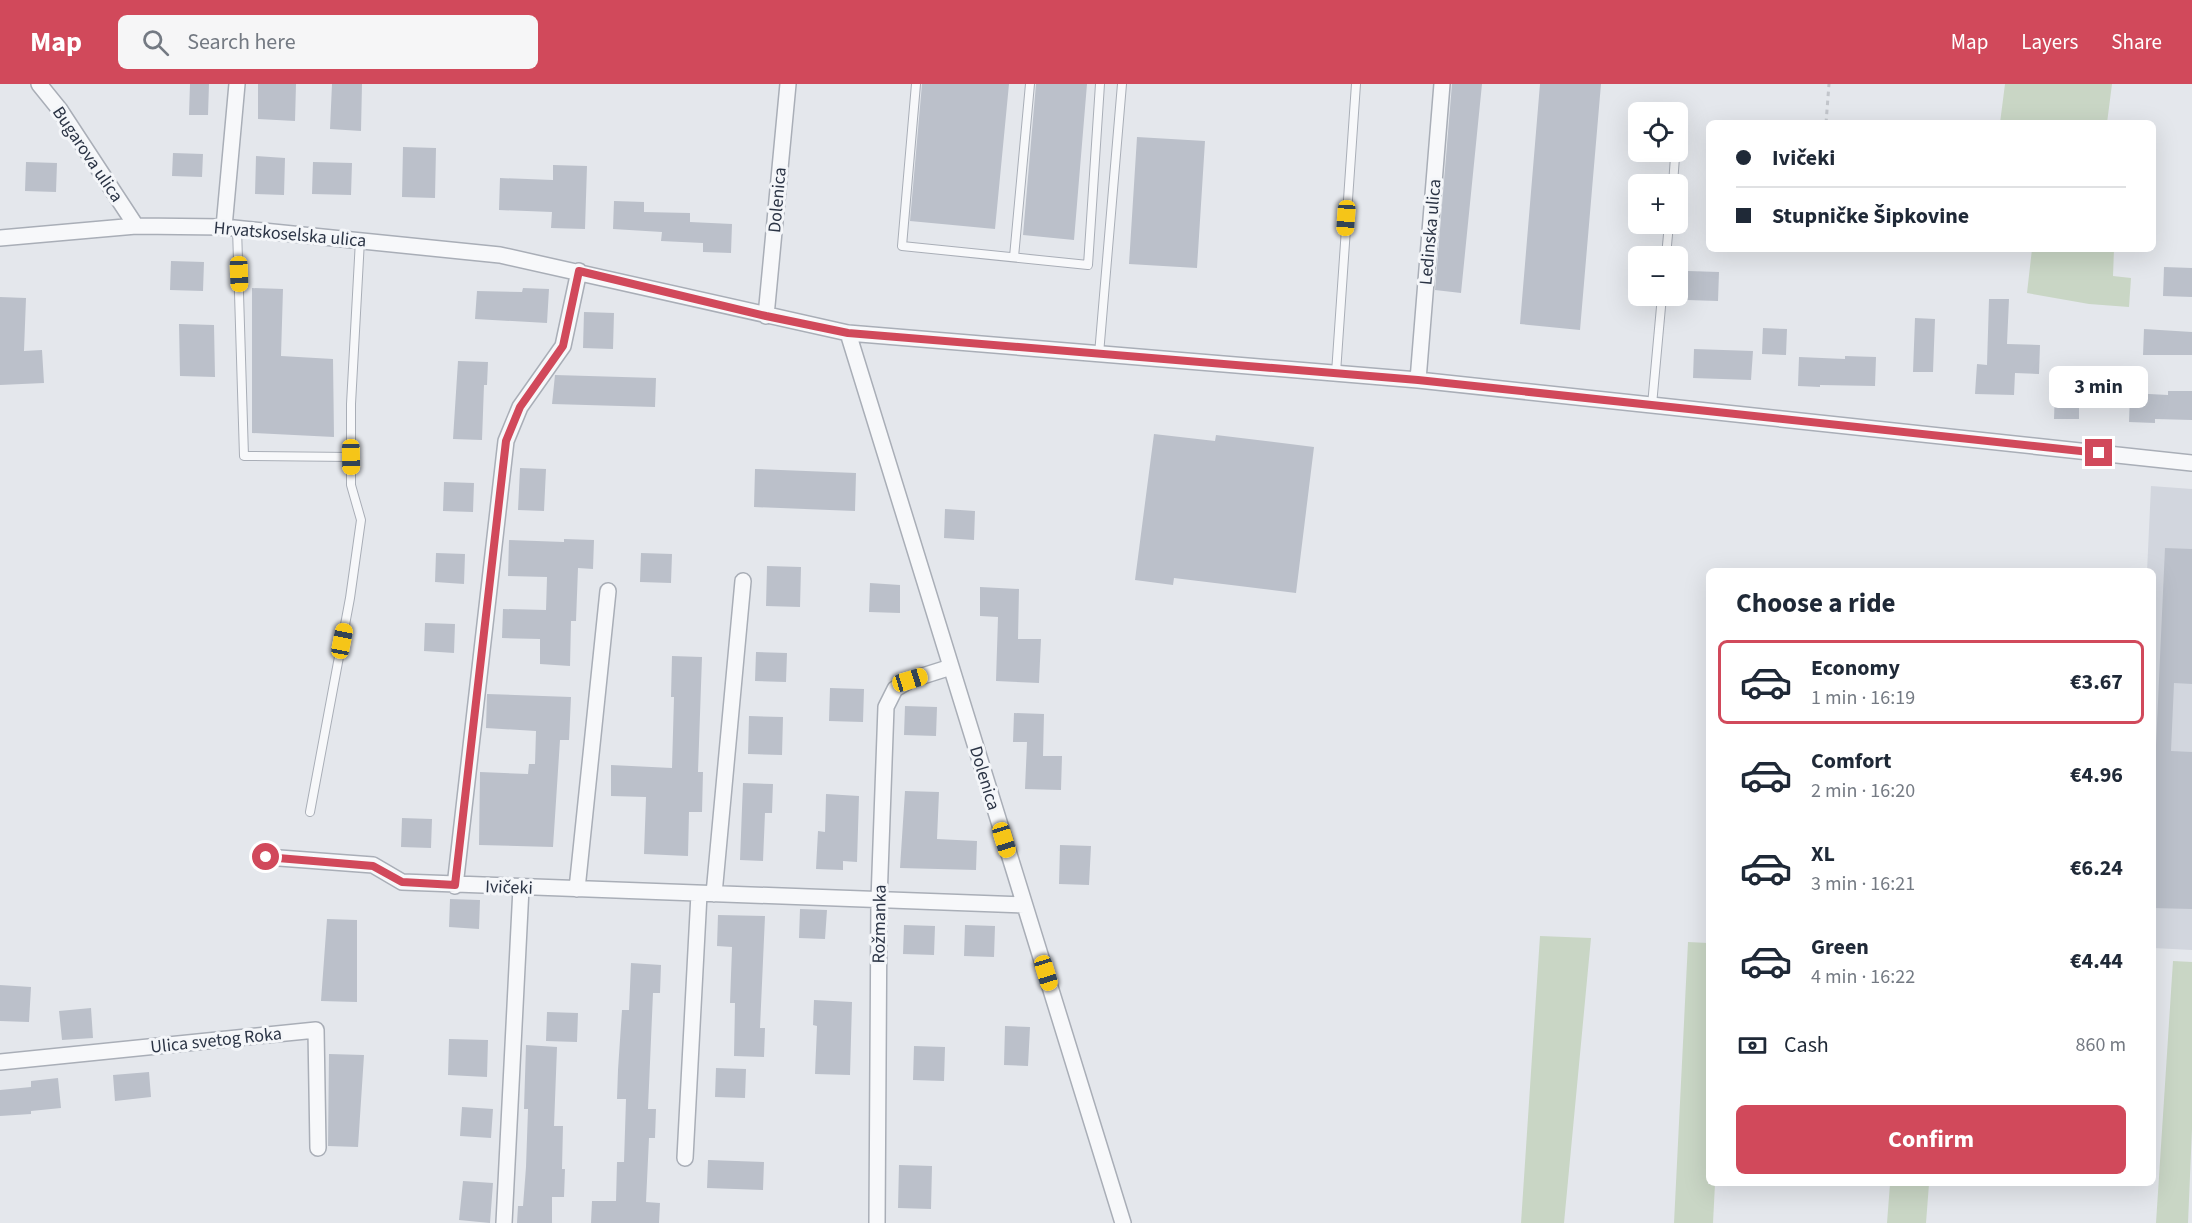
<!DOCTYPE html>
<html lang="en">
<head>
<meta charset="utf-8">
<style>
	:root { --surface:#fff; --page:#f6f6f7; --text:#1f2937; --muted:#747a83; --line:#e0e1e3; --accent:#d1495b }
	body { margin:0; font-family:"Source Sans 3",sans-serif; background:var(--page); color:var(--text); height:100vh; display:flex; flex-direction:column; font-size:22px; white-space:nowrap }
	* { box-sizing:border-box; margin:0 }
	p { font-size:20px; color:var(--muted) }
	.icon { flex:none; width:33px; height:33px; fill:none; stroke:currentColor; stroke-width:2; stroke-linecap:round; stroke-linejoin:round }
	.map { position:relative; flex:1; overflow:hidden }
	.details { position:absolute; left:1706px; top:484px; width:450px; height:618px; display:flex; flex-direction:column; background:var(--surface); border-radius:9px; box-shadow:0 6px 24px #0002 }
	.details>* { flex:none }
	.hud { position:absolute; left:1706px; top:36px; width:450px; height:132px; border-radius:9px; box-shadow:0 6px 24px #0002; display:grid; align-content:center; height:132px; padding:0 30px; background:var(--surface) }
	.buttons { position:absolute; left:1628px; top:18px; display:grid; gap:12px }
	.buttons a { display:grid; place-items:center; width:60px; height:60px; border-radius:9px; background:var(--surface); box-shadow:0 6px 24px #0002; font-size:30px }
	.end { position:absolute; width:27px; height:27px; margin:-14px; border:8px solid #d1495b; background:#fff; box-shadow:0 0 0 3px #fff }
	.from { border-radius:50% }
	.bubble { position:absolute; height:42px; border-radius:9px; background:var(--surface); box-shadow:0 6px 24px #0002; font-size:20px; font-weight:700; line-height:42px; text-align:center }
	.car { position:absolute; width:18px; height:36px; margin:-18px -9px; border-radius:8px; box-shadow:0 0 4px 2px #0007; background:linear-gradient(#f5c518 24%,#345 0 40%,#f5c518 0 76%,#345 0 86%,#f5c518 0) }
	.hud b { display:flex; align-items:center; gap:21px; height:57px; font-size:22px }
	.hud b+b { border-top:2px solid var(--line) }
	.hud i { width:15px; height:15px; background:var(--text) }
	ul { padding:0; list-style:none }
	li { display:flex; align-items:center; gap:18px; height:84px; margin:0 12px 9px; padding:0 18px; border:3px solid transparent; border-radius:9px }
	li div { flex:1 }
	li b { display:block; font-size:22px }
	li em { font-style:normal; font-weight:700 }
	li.selected { border-color:var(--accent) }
	li>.icon { width:54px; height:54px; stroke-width:1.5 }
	h2 { padding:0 30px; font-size:27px; line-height:72px }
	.pay { display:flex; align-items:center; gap:15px; height:66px; padding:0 30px; font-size:22px }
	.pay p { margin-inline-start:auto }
	.action { display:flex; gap:12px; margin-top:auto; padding:12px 30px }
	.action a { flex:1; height:69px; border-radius:9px; background:var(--accent); color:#fff; font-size:24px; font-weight:700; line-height:69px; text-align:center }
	header { display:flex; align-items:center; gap:36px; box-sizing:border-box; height:84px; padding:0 30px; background:var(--accent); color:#fff }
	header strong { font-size:28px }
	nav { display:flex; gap:33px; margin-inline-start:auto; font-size:21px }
	.search { width:420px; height:54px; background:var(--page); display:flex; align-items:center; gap:15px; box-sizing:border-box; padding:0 21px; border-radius:9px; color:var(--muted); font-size:22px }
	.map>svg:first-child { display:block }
	.built { fill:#d2d6de }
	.green { fill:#c9d6c5 }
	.building { fill:#bbc0ca }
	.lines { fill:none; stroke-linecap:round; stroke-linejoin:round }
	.lane-casing { stroke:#a9aeb7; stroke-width:10 }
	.street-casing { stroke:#a9aeb7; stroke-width:18 }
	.path { stroke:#c2c5cb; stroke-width:3; stroke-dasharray:4.5 4.5; stroke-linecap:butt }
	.lane { stroke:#f7f8fa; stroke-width:8 }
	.street { stroke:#f7f8fa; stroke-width:15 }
	.route { stroke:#d1495b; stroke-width:8 }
	.labels { text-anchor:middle; stroke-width:6; stroke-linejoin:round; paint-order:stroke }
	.street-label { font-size:18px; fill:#2b3445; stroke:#f4f6f9 }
</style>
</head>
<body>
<header>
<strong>Map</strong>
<div class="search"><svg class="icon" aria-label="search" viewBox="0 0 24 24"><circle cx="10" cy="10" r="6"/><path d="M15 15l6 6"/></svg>Search here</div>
<nav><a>Map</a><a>Layers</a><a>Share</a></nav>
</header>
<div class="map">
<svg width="2192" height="1139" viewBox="0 0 2192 1139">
	<rect width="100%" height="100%" fill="#e4e7ec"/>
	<path class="built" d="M 2151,402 L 2192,405 L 2192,866 L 2153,864 L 2152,488 L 2147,488 Z"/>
	<path class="green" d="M 2005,0 L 2112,0 L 2107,39 L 2000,39 Z
		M 2032,165 L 2114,165 L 2113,192 L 2131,194 L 2129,223 L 2089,220 L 2027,209 Z
		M 1540,852 L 1591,854 L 1564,1139 L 1521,1139 Z
		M 1688,858 L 1708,859 L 1708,1100 L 1715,1100 L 1713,1139 L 1674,1139 Z
		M 2173,877 L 2192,878 L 2192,1045 L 2188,1139 L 2156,1139 Z
		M 1890,1100 L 1929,1100 L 1926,1139 L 1887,1139 Z"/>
	<path class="building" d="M 190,0 L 209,0 L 208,31 L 189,31 Z
		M 258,0 L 296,0 L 295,37 L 258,35 Z
		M 332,0 L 362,0 L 361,47 L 330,45 Z
		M 922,0 L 1009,0 L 995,145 L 910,137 Z
		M 1036,0 L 1087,0 L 1074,156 L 1023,151 Z
		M 1452,0 L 1482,0 L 1461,209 L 1435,206 Z
		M 1540,0 L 1601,0 L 1580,246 L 1520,240 Z
		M 1137,53 L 1205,57 L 1197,184 L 1129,180 Z
		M 403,63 L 436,64 L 435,114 L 402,113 Z
		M 173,69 L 203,70 L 202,93 L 172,92 Z
		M 256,72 L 285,74 L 284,111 L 255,110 Z
		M 26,78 L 57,79 L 56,108 L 25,107 Z
		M 313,78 L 352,79 L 351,111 L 312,110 Z
		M 553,81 L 587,82 L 585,145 L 551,144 L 552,128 L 499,126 L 500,94 L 553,96 Z
		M 614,117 L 644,118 L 644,128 L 690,129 L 690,138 L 732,140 L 731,169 L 703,168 L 703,159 L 661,157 L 662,148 L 613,145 Z
		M 171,177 L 204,178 L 203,207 L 170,206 Z
		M 2164,183 L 2192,184 L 2192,213 L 2163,212 Z
		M 1688,187 L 1719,188 L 1718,217 L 1687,216 Z
		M 252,204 L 283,205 L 281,272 L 333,275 L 334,353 L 252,349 Z
		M 523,204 L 549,205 L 547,239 L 475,235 L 477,207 L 522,208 Z
		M 0,213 L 26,214 L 24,267 L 42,266 L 44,299 L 0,301 Z
		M 1989,215 L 2009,215 L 2007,260 L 2040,261 L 2039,290 L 2015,289 L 2014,311 L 1975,310 L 1977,280 L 1987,281 Z
		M 584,228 L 614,229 L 613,265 L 583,264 Z
		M 1915,234 L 1935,235 L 1933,288 L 1913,288 Z
		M 179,240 L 214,241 L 215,293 L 180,292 Z
		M 1763,244 L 1787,245 L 1786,271 L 1762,270 Z
		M 2144,245 L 2192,248 L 2192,271 L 2143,271 Z
		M 1694,265 L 1753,267 L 1751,296 L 1693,294 Z
		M 1845,272 L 1876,273 L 1875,302 L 1820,301 L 1820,303 L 1798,302 L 1799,273 L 1845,275 Z
		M 458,277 L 488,278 L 487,301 L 484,301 L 482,356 L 453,355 Z
		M 2084,285 L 2114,286 L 2114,315 L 2083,314 Z
		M 555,291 L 656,294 L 655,323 L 552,320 Z
		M 2055,306 L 2079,307 L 2079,335 L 2054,335 Z
		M 2168,307 L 2192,307 L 2192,336 L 2155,335 L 2155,339 L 2129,338 L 2130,309 L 2168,311 Z
		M 1154,350 L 1215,357 L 1216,351 L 1314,363 L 1296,509 L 1174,494 L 1173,501 L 1135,496 Z
		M 520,384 L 546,385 L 544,427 L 518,426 Z
		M 755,385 L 856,389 L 855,427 L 754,423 Z
		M 444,398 L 474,399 L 473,428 L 443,427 Z
		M 945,425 L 975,427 L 974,456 L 944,454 Z
		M 564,455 L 594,456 L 593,485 L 578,484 L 576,537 L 571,537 L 570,582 L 540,580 L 540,555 L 502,554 L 503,525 L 546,526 L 547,493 L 508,492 L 509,456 L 564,458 Z
		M 2165,464 L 2192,465 L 2192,600 L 2174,599 L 2171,667 L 2192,668 L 2192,825 L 2152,824 L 2152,749 Z
		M 436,469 L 465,470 L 464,500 L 435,498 Z
		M 641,469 L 672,470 L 671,499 L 640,498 Z
		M 767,482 L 801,483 L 800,523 L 766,522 Z
		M 870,499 L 900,501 L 900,529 L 869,528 Z
		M 980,503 L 1019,505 L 1018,555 L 1041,555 L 1039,599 L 996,597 L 998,533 L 980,532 Z
		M 425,539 L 455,540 L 454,569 L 424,567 Z
		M 756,568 L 787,569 L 786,598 L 755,597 Z
		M 672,572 L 702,573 L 698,688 L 703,688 L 702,728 L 689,728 L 688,772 L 644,770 L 646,713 L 611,712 L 611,681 L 672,684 L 674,613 L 671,613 Z
		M 830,604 L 864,605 L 863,638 L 829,637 Z
		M 487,610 L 571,613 L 569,656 L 560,656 L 553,763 L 479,761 L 480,688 L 528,690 L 529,680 L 535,680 L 536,647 L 486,644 Z
		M 905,622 L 937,623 L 936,652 L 904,651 Z
		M 1014,629 L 1044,630 L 1043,672 L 1062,672 L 1061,706 L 1025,705 L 1027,658 L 1013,658 Z
		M 749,632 L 783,633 L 782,671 L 748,670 Z
		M 743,699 L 773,700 L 772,729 L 765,729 L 763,777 L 740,776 Z
		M 905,707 L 939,708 L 937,755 L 977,757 L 976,786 L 900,784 Z
		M 826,710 L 859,712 L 857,778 L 843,777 L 843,786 L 816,785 L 818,747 L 825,748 Z
		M 402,734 L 432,735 L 431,764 L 401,763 Z
		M 1060,761 L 1091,762 L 1089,801 L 1059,800 Z
		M 450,815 L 480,816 L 479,845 L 449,843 Z
		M 800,825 L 827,826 L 825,855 L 799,854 Z
		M 718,831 L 765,832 L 760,944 L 765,944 L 764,973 L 734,972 L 735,919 L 730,919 L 732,863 L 717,862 Z
		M 327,835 L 357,836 L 357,918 L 321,917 Z
		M 904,841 L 935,842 L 934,871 L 903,870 Z
		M 965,841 L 995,842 L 994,873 L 964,872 Z
		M 631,879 L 661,881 L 660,909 L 653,909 L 648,1025 L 656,1025 L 655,1054 L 649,1054 L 646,1118 L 660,1119 L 659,1139 L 591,1139 L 592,1117 L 616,1117 L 617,1078 L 624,1078 L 626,1015 L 617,1015 L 618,986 L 622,926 L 629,926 Z
		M 0,901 L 31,903 L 29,938 L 0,937 Z
		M 814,916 L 852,918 L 850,991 L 815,990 L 817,942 L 813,941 Z
		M 91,924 L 93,954 L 62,956 L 59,927 Z
		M 547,928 L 578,929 L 577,958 L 546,957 Z
		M 1005,942 L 1030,943 L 1028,982 L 1004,981 Z
		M 449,955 L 488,956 L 487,993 L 448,991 Z
		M 526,961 L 557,963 L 554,1042 L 563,1042 L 562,1085 L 565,1085 L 564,1113 L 552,1113 L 552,1139 L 517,1139 L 518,1122 L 523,1122 L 526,1083 L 528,1025 L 524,1025 Z
		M 914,962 L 945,963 L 944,997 L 913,996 Z
		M 329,970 L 364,971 L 358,1063 L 328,1062 Z
		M 716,984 L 746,985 L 745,1014 L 715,1013 Z
		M 149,988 L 151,1013 L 115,1017 L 113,991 Z
		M 58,994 L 61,1024 L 31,1027 L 31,1030 L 0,1032 L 0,1006 L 31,1003 L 31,997 Z
		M 462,1023 L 493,1025 L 491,1054 L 460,1052 Z
		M 708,1076 L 764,1078 L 763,1106 L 707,1104 Z
		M 899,1081 L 932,1082 L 931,1125 L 898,1124 Z
		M 463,1097 L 493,1099 L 490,1139 L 459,1136 Z"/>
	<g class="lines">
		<g class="lane-casing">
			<path id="lane" d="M 916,0 L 902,162 L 1088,181 L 1100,0
				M 1673,100 L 1675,73
				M 237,144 L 244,372 L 351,373
				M 1666,172 L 1669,140
				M 1014,173 L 1030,0
				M 1099,270 L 1122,0
				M 1336,289 L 1356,0
				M 1652,321 L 1662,212
				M 310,728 L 350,514 L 361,436 L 351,401 L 351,320 L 360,156"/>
		</g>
		<g class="street-casing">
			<path id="street" d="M 39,0 L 60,26 L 136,142
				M 224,143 L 237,0
				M 0,154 L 136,142 L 224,143 L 500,171 L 848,249 L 1418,296 L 2192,379
				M 766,232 L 788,0
				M 848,249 L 1123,1139
				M 1418,296 L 1442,0
				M 266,773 L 373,781 L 402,798 L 1024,821
				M 455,802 L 506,357 L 520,323 L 563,262 L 579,187
				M 577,805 L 608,507
				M 714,810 L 743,497
				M 0,978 L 316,946 L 318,1064
				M 685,1074 L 699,810
				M 504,1139 L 521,804
				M 877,1139 L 879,816 L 886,623 L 895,605 L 910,596 L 951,583"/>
		</g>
		<path class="path" d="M 1826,39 L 1829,0"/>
		<use href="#lane" class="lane"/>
		<use href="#street" class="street"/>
	</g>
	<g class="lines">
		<path class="route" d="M 266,773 L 373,782 L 402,798 L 455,801 L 506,357 L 520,323 L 563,262 L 579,187 L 766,232 L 848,249 L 1418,296 L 2099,369"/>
	</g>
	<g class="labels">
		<g class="street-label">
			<text transform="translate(88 70) rotate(56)" y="6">Bugarova ulica</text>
			<text transform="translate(777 116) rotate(-85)" y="6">Dolenica</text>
			<text transform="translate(1430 148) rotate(-85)" y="6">Ledinska ulica</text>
			<text transform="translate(290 150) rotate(5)" y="6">Hrvatskoselska ulica</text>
			<text transform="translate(985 694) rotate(73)" y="6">Dolenica</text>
			<text transform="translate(509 803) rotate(2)" y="6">Ivičeki</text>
			<text transform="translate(879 840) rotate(-89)" y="6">Rožmanka</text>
			<text transform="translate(216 956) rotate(-6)" y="6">Ulica svetog Roka</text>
		</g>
	</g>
</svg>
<div class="buttons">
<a><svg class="icon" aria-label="locate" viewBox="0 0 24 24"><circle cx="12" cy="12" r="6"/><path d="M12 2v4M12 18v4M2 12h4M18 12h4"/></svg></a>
<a>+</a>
<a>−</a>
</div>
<i class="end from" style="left:266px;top:773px"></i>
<i class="end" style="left:2099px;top:369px"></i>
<div class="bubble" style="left:2049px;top:282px;width:99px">3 min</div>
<i class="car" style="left:1346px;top:134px;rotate:184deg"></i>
<i class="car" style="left:239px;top:190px;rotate:178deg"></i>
<i class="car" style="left:351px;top:373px;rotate:179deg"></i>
<i class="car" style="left:342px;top:557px;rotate:11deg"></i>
<i class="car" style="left:910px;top:596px;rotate:73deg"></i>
<i class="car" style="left:1004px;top:756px;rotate:163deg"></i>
<i class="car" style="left:1046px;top:889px;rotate:163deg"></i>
<div class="hud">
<b><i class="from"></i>Ivičeki</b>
<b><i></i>Stupničke Šipkovine</b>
</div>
<section class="details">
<h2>Choose a ride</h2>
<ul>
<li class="selected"><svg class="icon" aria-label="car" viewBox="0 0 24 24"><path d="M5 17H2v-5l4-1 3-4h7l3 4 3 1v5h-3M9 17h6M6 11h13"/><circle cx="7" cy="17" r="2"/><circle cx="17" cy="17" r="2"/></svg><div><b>Economy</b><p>1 min · 16:19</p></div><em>€3.67</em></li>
<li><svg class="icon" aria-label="car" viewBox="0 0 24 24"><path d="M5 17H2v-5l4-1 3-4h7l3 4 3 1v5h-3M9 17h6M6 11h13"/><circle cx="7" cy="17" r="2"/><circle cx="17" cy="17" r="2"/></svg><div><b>Comfort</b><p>2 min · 16:20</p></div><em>€4.96</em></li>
<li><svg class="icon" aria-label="car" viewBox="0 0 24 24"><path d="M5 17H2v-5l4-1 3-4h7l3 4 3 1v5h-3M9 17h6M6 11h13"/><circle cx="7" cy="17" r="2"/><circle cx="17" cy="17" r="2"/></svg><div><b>XL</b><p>3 min · 16:21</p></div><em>€6.24</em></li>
<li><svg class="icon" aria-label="car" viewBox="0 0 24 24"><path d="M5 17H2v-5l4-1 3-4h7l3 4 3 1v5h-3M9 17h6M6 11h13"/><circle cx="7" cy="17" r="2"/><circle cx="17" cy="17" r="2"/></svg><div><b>Green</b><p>4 min · 16:22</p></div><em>€4.44</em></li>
</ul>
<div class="pay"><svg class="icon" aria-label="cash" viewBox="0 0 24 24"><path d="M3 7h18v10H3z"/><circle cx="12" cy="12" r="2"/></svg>Cash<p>860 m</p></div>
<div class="action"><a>Confirm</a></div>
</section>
</div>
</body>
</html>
